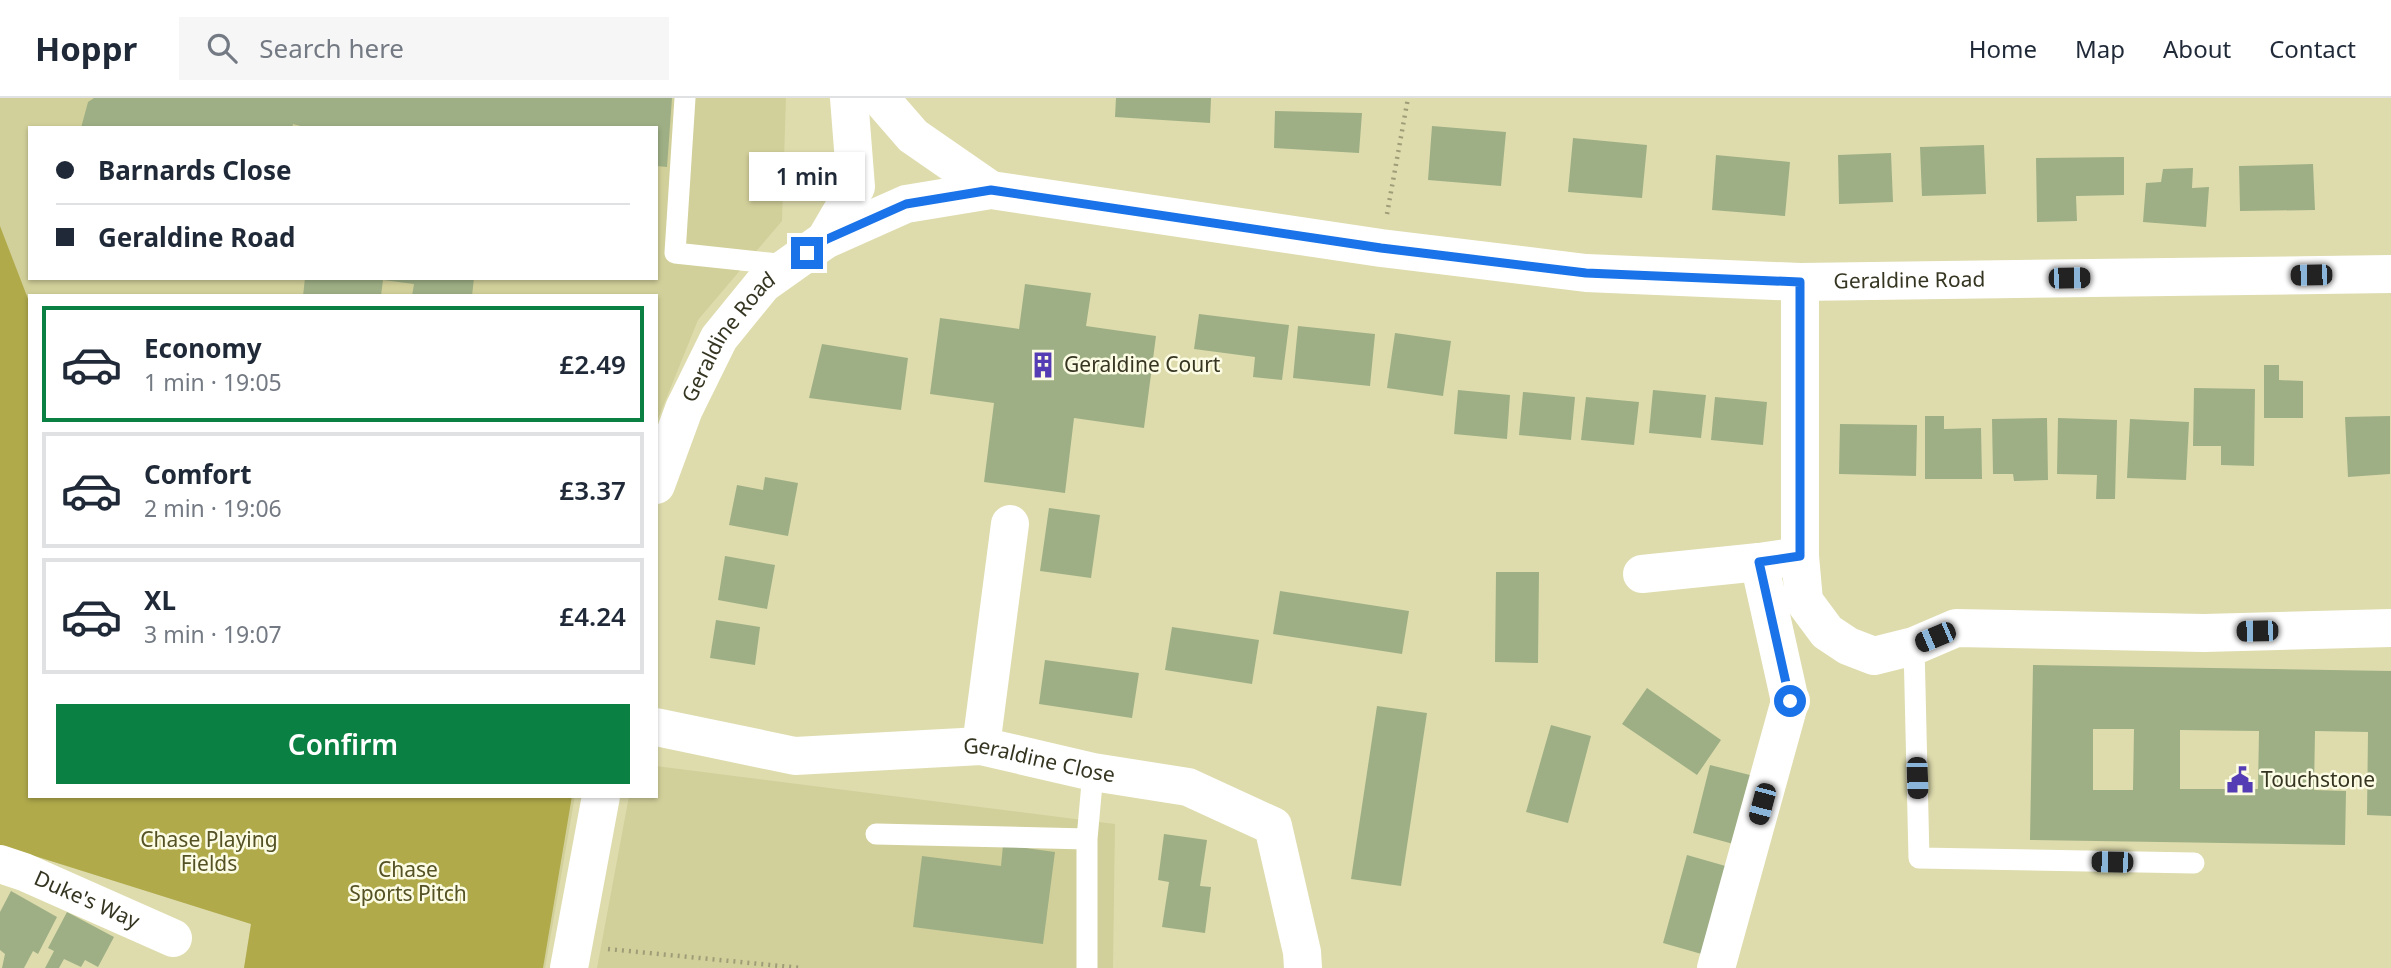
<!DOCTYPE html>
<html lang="en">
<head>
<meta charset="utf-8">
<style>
	:root { --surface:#fff; --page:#f6f6f7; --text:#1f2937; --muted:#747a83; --line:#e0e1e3; --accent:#0b8043 }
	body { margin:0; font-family:"Noto Sans",sans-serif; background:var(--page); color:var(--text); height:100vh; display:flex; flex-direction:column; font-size:26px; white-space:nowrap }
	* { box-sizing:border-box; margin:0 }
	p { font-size:23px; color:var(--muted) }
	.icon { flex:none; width:38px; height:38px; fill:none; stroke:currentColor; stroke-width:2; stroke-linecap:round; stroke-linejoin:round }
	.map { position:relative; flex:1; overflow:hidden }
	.side { position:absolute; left:28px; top:196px; width:630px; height:504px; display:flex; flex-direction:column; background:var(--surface); border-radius:0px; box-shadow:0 2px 5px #0004 }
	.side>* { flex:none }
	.hud { position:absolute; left:28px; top:28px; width:630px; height:154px; border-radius:0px; box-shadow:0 2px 5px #0004; display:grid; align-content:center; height:154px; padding:0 28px; background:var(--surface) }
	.end { position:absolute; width:32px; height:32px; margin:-16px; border:9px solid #1a73e8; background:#fff; box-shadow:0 0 0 4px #fff }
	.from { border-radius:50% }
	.bubble { position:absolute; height:49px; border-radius:0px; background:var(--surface); box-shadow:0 2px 5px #0004; font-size:23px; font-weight:600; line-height:49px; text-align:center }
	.car { position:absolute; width:21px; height:42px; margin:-21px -10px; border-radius:9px; box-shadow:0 0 5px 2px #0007; background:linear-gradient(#222 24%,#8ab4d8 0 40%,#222 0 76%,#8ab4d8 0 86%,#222 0) }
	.hud b { display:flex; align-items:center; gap:24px; height:66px; font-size:26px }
	.hud b+b { border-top:2px solid var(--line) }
	.hud i { width:18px; height:18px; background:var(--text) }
	ul { padding:12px 0 0; list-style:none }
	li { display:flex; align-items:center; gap:21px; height:116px; margin:0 14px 10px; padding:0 14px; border:4px solid var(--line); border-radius:0px }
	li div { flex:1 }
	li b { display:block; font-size:26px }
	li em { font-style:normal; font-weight:600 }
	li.on { border-color:var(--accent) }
	li>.icon { width:63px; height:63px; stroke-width:1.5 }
	.primary-button { display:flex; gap:14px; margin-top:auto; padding:14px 28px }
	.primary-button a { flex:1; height:80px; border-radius:0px; background:var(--accent); color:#fff; font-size:28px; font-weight:600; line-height:80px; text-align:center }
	header { display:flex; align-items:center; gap:42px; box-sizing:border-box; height:98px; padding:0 35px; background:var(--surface); border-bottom:2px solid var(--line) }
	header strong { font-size:33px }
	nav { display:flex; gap:38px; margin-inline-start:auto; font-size:24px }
	.search { width:490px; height:63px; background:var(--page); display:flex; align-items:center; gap:18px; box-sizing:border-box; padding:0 24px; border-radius:0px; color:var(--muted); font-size:26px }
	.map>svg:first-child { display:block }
	.built { fill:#d2d09a; fill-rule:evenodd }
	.green { fill:#b0aa4b }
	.building { fill:#9eaf85; fill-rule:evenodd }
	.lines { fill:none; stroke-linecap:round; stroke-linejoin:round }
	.path { stroke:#9e9d78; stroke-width:4.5; stroke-dasharray:2 5; stroke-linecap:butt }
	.service { stroke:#fff; stroke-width:21 }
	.minor { stroke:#fff; stroke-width:38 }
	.route { stroke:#1a73e8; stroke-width:9 }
	.labels { text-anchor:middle; stroke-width:5; stroke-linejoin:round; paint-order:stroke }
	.street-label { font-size:21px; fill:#353522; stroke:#fcfce4 }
	.poi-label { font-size:21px; fill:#353522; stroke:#fcfce4; text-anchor:start }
	.park-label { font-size:21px; fill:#545124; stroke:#fcfce4 }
</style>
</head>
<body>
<header>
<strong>Hoppr</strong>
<div class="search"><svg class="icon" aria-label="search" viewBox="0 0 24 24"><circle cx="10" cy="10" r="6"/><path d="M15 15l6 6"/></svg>Search here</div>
<nav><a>Home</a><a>Map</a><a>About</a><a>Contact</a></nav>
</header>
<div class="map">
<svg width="2391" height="870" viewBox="0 0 2391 870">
	<rect width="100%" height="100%" fill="#dedcad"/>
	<path class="built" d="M 0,0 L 786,0 L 782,123 L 698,222 L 656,326 L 656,198 L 30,198 L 30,698 L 575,698 L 545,870 L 244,870 L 251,826 L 0,747 ZM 30,30 L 656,30 L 656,180 L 30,180 Z
		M 656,668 L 1115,726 L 1113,870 L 597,870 L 629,698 L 656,698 Z"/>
	<path class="green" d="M 0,128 L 30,206 L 30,698 L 572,698 L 543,870 L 244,870 L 251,826 L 0,747 Z"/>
	<path class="building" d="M 94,0 L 672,0 L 667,69 L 656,68 L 656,30 L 308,30 L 293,26 L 292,30 L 81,30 L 88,4 Z
		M 1116,0 L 1211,0 L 1210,25 L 1115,19 Z
		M 1275,13 L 1362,15 L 1359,55 L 1274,50 Z
		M 1432,28 L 1506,34 L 1501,88 L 1428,82 Z
		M 1573,40 L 1647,47 L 1642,100 L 1568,94 Z
		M 1984,47 L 1986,96 L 1922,98 L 1920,49 Z
		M 1891,55 L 1893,104 L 1839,106 L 1838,57 Z
		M 1716,57 L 1790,64 L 1785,118 L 1712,112 Z
		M 2124,59 L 2124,97 L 2076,98 L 2077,123 L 2037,124 L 2036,60 Z
		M 2313,66 L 2315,112 L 2240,113 L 2239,68 Z
		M 2193,70 L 2192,90 L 2209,89 L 2206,129 L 2143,124 L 2146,85 L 2161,84 L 2163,71 Z
		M 305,180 L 474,180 L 472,198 L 412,198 L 414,186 L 383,182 L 381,198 L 303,198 Z
		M 1025,186 L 1091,195 L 1086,228 L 1156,238 L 1144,330 L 1074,320 L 1065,395 L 984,384 L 994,305 L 930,296 L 940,220 L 1019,231 Z
		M 1199,216 L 1289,227 L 1282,282 L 1253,279 L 1255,259 L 1194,251 Z
		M 1298,228 L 1375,236 L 1370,288 L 1293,280 Z
		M 1395,235 L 1451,243 L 1443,298 L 1387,290 Z
		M 822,246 L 908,260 L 901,312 L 809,300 Z
		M 2264,267 L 2279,267 L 2279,282 L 2303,283 L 2303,320 L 2264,320 Z
		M 2194,290 L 2255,291 L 2254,368 L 2221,367 L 2221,348 L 2193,348 Z
		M 1458,292 L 1510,297 L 1507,341 L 1454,336 Z
		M 1653,292 L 1706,297 L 1701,340 L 1649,335 Z
		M 1523,294 L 1575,299 L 1571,342 L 1519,337 Z
		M 1586,299 L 1639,304 L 1634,347 L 1581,342 Z
		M 1715,299 L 1767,304 L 1763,347 L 1711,342 Z
		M 1925,318 L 1944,318 L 1944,331 L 1981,330 L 1982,381 L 1925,381 Z
		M 2390,318 L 2390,376 L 2348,379 L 2345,319 Z
		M 2047,320 L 2048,382 L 2014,383 L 2013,376 L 1993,376 L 1992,321 Z
		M 2058,320 L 2117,322 L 2115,401 L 2096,401 L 2097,377 L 2057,376 Z
		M 2130,321 L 2189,324 L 2186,382 L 2127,380 Z
		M 1840,326 L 1917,327 L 1916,378 L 1839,376 Z
		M 765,379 L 798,385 L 788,438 L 729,427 L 737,387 L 763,392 Z
		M 1049,410 L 1100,417 L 1091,480 L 1040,473 Z
		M 725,458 L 775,467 L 767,511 L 718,502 Z
		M 1496,474 L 1539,474 L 1538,565 L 1495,564 Z
		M 1280,493 L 1409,513 L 1402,556 L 1273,536 Z
		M 716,522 L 760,529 L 755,567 L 710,560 Z
		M 1172,529 L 1259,542 L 1252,586 L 1165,572 Z
		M 1045,562 L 1139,575 L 1132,620 L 1039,606 Z
		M 2033,567 L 2391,573 L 2391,718 L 2367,717 L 2368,634 L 2315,633 L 2314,692 L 2346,693 L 2345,747 L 2030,742 ZM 2093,631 L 2134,631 L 2133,692 L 2093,692 ZM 2180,632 L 2259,633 L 2258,691 L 2180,691 Z
		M 1647,590 L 1721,642 L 1697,677 L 1622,626 Z
		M 1377,608 L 1427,615 L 1401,788 L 1351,781 Z
		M 1551,627 L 1591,638 L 1568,725 L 1526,714 Z
		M 1710,667 L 1754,678 L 1737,747 L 1693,735 Z
		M 1164,736 L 1207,742 L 1200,788 L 1211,789 L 1205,835 L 1162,829 L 1169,784 L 1158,782 Z
		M 1003,747 L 1055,754 L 1043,846 L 913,829 L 922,758 L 1001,768 Z
		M 1687,757 L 1729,769 L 1705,857 L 1663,845 Z
		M 11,793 L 57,819 L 38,856 L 33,853 L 24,870 L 2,870 L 5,856 L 0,852 L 0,814 Z
		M 67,814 L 114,839 L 98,869 L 85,862 L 81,869 L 64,861 L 59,870 L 45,870 L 54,853 L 48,850 Z"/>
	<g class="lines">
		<path class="path" d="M 1387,116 L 1408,0
			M 608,851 L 801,870"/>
		<path class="service" d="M 685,0 L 675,155 L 787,167
			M 1914,548 L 1919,760 L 2194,765
			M 876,736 L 1087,741
			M 1087,870 L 1087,741 L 1093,674"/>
		<g class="minor">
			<path d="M 880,0 L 913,38 L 991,92"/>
			<path d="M 825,142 L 856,89 L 849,0"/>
			<path d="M 1800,184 L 1800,458 L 1804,503 L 1827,534 L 1848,548 L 1874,558 L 1914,548 L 1956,530 L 2204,535 L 2391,530"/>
			<path id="s1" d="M 656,387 L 684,311 L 719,240 L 763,186 L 825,142 L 906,106 L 991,92 L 1381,150 L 1586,175 L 1800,184 L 2391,176"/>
			<path d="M 1642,476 L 1759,464"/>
			<path id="s2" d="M 656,629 L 795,658 L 981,648 L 1093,674 L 1188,689 L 1273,728 L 1302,854 L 1303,870"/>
			<path d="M 981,648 L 1010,426"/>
			<path id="s3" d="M 0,766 L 24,774 L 173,840"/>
			<path d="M 569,870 L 601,698"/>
			<path d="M 1716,870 L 1790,603 L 1759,464 L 1800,458"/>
		</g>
	</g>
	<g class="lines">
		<path class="route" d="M 807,155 L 825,142 L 906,106 L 991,92 L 1381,150 L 1586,175 L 1800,184 L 1800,458 L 1759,464 L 1790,603"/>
	</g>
	<defs>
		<g id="building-bare" transform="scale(2.1)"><path d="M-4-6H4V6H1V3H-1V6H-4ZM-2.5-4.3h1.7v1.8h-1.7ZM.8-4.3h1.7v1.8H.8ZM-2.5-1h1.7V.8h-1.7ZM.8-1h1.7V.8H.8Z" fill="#543cb4" stroke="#fcfce4" stroke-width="2.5" paint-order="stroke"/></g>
		<g id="civic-bare" transform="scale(2.1)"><path d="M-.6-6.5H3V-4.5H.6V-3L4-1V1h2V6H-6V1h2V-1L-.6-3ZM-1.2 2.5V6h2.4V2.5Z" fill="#543cb4" stroke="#fcfce4" stroke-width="2.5" paint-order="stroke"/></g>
	</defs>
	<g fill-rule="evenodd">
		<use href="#building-bare" x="1043" y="267"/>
		<use href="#civic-bare" x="2240" y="682"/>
	</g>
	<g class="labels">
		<g class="street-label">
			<text dy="7" stroke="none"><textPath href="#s1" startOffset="1405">Geraldine Road</textPath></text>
			<text dy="7" stroke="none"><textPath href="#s1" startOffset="166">Geraldine Road</textPath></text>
			<text dy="7" stroke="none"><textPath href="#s2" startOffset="388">Geraldine Close</textPath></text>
			<text dy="7" stroke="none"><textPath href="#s3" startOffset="94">Duke's Way</textPath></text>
		</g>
		<g class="poi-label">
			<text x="1064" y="274">Geraldine Court</text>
			<text x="2261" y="689">Touchstone</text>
		</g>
		<g class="park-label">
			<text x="209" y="749">Chase Playing<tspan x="209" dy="24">Fields</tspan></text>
			<text x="408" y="779">Chase<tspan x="408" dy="24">Sports Pitch</tspan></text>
		</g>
	</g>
</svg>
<i class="end from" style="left:1790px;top:603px"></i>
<i class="end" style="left:807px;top:155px"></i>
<div class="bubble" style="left:749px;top:54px;width:116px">1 min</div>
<i class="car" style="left:2311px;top:177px;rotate:269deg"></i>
<i class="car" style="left:2069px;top:180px;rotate:89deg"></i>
<i class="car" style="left:2257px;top:533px;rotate:269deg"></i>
<i class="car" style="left:1935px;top:539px;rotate:247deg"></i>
<i class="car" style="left:1917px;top:680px;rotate:178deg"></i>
<i class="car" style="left:1762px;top:706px;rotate:195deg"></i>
<i class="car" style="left:2112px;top:764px;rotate:271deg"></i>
<div class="hud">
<b><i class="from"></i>Barnards Close</b>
<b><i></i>Geraldine Road</b>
</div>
<section class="side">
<ul>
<li class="on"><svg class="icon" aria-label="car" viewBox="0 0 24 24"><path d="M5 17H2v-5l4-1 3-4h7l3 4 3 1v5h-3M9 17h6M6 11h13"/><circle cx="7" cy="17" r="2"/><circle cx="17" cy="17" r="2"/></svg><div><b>Economy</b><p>1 min · 19:05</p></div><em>£2.49</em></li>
<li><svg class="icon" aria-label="car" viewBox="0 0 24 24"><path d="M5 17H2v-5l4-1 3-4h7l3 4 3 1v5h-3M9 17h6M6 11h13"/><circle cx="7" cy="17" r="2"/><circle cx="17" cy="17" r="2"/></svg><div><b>Comfort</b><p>2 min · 19:06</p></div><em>£3.37</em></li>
<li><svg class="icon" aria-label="car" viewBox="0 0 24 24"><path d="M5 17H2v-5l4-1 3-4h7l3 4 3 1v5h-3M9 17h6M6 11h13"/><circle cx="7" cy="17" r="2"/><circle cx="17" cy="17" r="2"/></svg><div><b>XL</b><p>3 min · 19:07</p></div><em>£4.24</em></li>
</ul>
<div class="primary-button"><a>Confirm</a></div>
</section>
</div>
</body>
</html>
